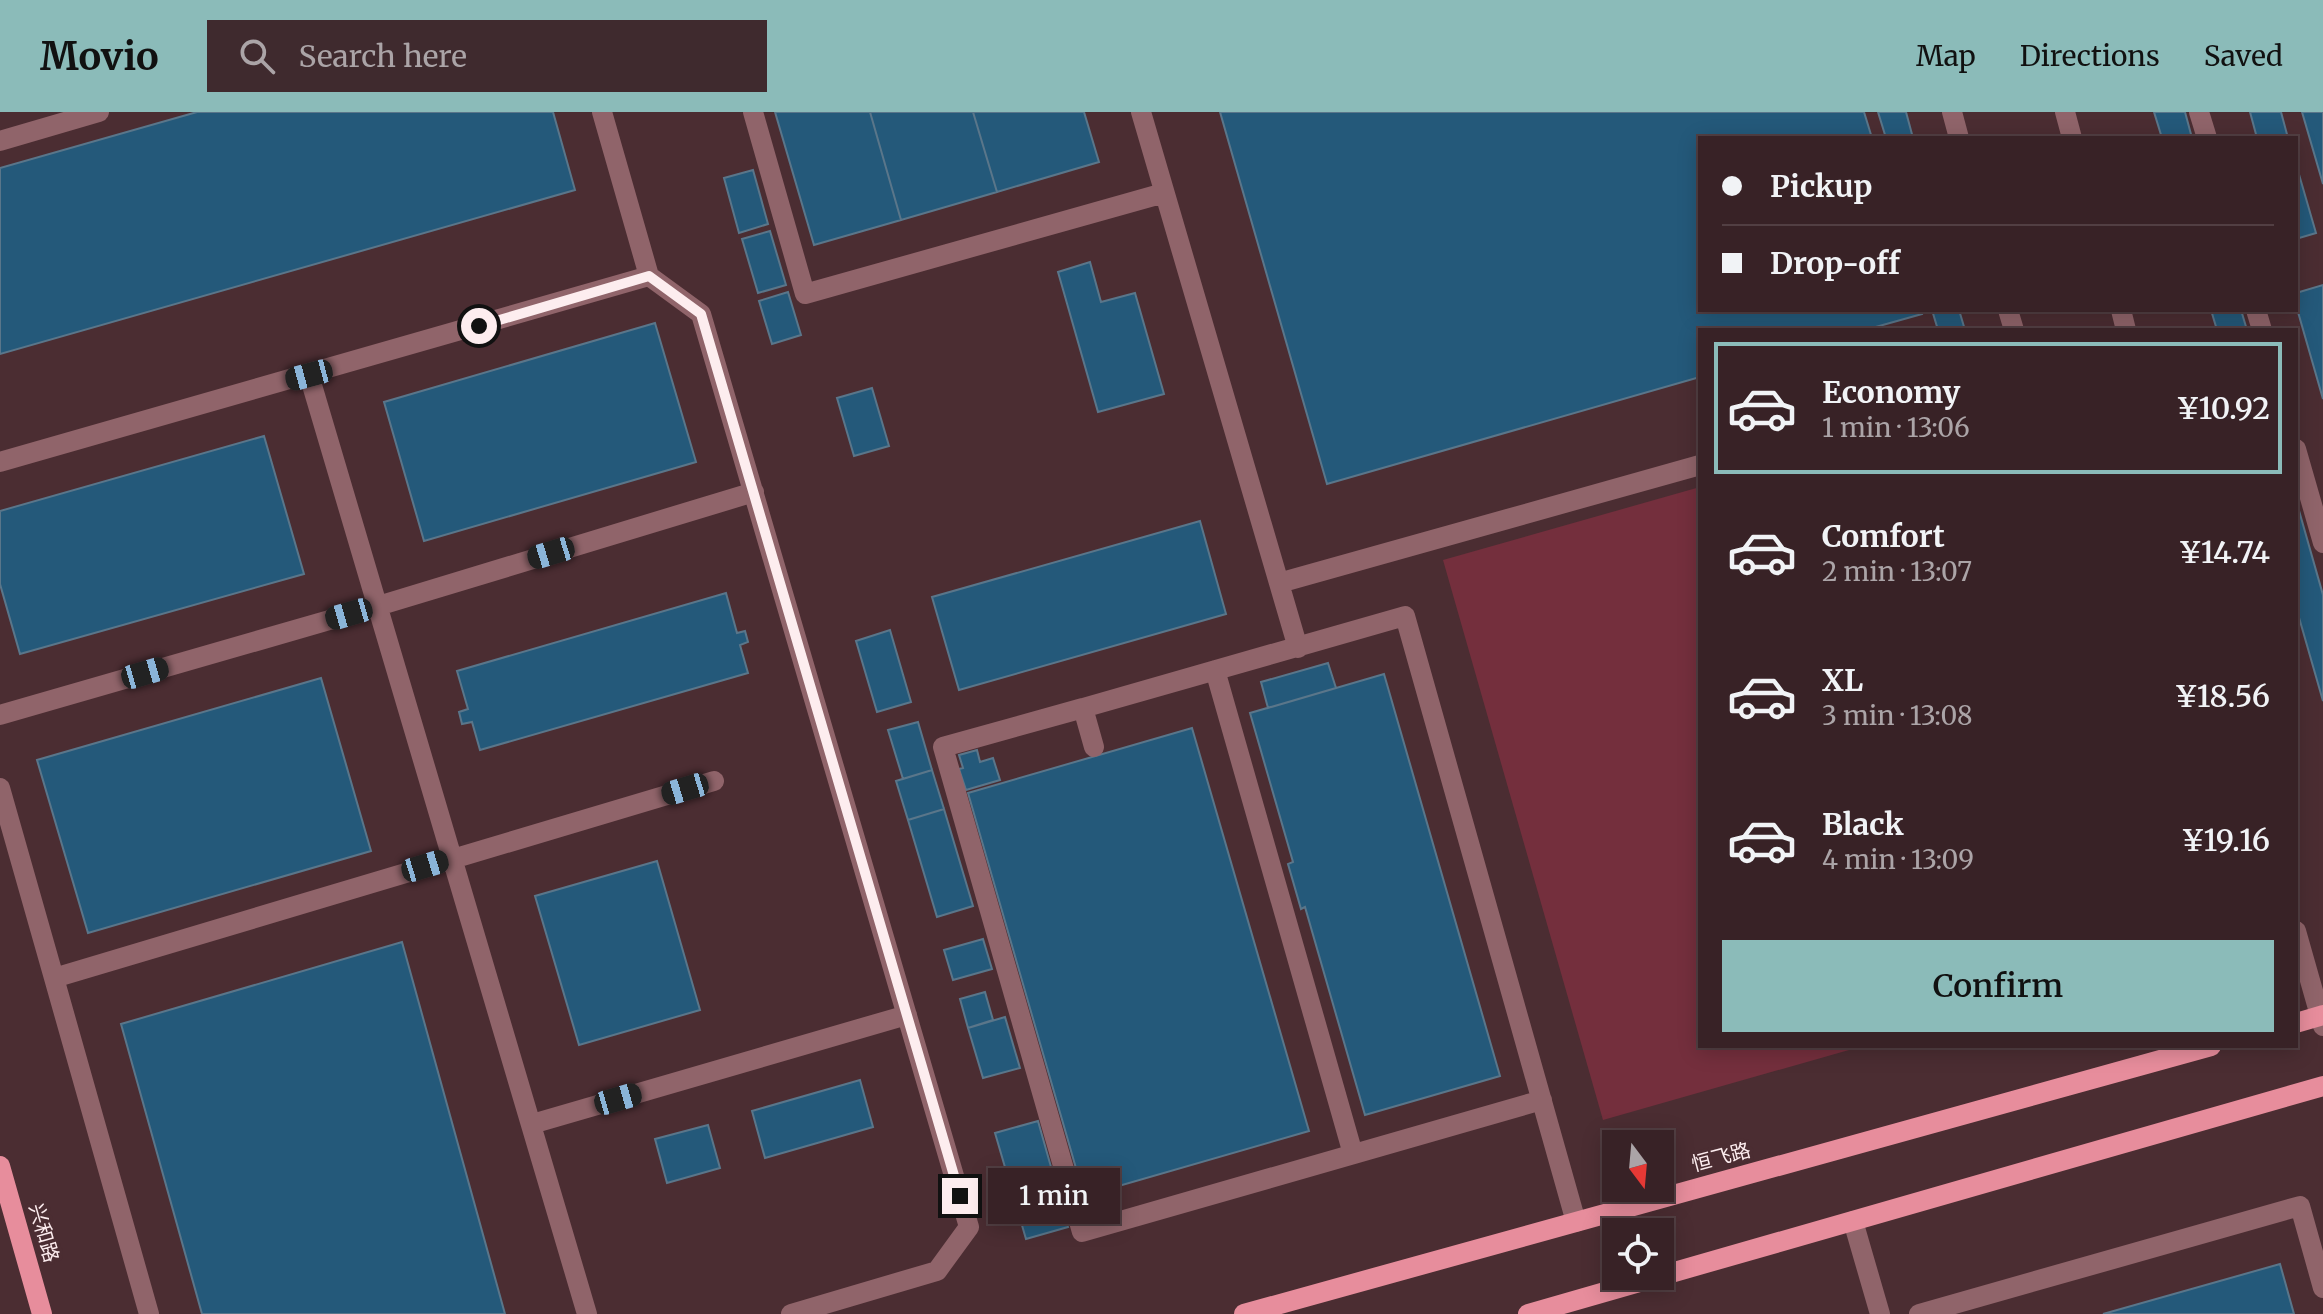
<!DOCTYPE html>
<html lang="en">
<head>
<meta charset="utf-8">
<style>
	:root { --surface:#382226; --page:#3f2a2e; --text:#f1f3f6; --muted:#aba4a7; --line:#523f43; --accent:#8bbbb9 }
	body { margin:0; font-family:Merriweather,"Noto Sans SC",serif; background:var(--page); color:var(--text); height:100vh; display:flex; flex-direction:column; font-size:30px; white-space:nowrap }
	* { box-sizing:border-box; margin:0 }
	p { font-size:26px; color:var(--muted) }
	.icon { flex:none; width:44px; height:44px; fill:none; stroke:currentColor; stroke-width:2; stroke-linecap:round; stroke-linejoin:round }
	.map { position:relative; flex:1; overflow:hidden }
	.sheet { position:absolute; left:1698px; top:216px; width:600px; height:720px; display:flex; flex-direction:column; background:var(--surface); border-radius:0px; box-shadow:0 4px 20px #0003,0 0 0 2px var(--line) }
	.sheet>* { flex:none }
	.top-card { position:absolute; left:1698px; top:24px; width:600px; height:176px; border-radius:0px; box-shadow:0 4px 20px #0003,0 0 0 2px var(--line); display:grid; align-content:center; height:176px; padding:0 24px; background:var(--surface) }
	.needle { width:52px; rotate:164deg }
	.fabs { position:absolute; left:1602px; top:1018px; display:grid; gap:16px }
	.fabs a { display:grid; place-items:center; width:72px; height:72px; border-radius:0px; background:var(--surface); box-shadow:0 4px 20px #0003,0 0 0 2px var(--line); font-size:40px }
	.end { position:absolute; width:36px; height:36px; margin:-18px; border:10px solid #fdedef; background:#111; box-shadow:0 0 0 4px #111 }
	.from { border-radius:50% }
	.bubble { position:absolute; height:56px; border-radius:0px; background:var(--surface); box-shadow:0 4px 20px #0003,0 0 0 2px var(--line); font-size:26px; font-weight:600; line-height:56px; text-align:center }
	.car { position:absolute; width:24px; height:48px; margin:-24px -12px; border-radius:10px; box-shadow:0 0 6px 2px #0007; background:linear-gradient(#222 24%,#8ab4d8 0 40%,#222 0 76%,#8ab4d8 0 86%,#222 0) }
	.top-card b { display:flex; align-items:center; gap:28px; height:76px; font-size:30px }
	.top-card b+b { border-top:2px solid var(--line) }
	.top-card i { width:20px; height:20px; background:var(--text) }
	ul { padding:14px 0 0; list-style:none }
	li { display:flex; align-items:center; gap:24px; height:132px; margin:0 16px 12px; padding:0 8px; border:4px solid transparent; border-radius:0px }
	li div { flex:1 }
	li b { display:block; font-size:30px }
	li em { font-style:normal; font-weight:600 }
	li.on { border-color:var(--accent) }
	li>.icon { width:72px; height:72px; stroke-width:1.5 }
	.button { display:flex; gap:16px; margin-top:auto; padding:16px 24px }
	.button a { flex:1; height:92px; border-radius:0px; background:var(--accent); color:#111; font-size:32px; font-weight:600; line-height:92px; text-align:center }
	header { display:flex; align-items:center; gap:48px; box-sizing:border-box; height:112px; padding:0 40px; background:var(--accent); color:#111 }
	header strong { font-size:38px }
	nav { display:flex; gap:44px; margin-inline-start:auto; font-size:28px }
	.search { width:560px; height:72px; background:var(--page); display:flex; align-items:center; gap:20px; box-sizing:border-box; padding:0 28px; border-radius:0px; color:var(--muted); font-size:30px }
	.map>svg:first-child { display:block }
	.green { fill:#742f3d }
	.building { fill:#24597a; stroke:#5a768a; stroke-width:2 }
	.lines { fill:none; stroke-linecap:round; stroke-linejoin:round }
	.minor { stroke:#90646a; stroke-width:20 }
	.major { stroke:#e78d9c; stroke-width:20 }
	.route { stroke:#fdedef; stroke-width:10 }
	.labels { text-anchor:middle; stroke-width:7; stroke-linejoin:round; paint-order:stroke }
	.street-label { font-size:20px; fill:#fdedef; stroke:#4b2d32 }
</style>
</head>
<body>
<header>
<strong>Movio</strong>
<div class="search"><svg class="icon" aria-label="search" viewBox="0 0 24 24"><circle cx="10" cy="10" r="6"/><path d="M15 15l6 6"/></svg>Search here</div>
<nav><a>Map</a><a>Directions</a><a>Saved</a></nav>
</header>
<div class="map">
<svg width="2323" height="1202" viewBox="0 0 2323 1202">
	<rect width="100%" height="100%" fill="#4b2d32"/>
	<path class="green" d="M 1700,375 L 1700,934 L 1863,934 L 1603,1008 L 1443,448 Z"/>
	<path class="building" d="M 197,0 L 553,0 L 575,78 L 0,242 L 0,56 Z
		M 775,0 L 870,0 L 901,108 L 814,133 Z
		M 870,0 L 973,0 L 997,80 L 901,108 Z
		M 973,0 L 1084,0 L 1099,50 L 997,80 Z
		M 1220,0 L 1864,0 L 1872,26 L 1700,26 L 1700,198 L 1921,198 L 1922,202 L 1865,218 L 1700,218 L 1700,265 L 1327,372 Z
		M 1878,0 L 1906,0 L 1913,26 L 1886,26 Z
		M 2154,0 L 2185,0 L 2192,26 L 2162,26 Z
		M 2250,0 L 2281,0 L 2288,26 L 2257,26 Z
		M 2302,0 L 2323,0 L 2323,72 Z
		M 2296,52 L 2316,121 L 2296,127 Z
		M 753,58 L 768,112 L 739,121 L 724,66 Z
		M 770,119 L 786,173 L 758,181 L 742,127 Z
		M 1090,150 L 1101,190 L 1135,181 L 1164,282 L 1098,300 L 1058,160 Z
		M 2323,173 L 2323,287 L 2296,193 L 2296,181 Z
		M 788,180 L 801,223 L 772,232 L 759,189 Z
		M 1932,198 L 1959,198 L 1965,218 L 1938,218 Z
		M 2211,198 L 2241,198 L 2247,218 L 2217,218 Z
		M 655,211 L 696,350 L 424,429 L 384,290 Z
		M 872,276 L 889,334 L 854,344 L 837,286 Z
		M 264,324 L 304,462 L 20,542 L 0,472 L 0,399 Z
		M 2296,388 L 2323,483 L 2323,589 L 2296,495 Z
		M 1200,409 L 1226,502 L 959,578 L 932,485 Z
		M 726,481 L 737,521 L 745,519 L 748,530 L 740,533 L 748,561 L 480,638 L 472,610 L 462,612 L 459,600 L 468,597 L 457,559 Z
		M 890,518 L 911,590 L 877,600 L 856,529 Z
		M 1328,551 L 1336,576 L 1268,596 L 1261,570 Z
		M 1384,562 L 1500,964 L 1365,1003 L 1305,795 L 1301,797 L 1288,752 L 1293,750 L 1250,601 Z
		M 321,566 L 371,739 L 88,821 L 37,648 Z
		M 918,610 L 932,658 L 903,667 L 888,618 Z
		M 1192,616 L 1309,1019 L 1084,1084 L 968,681 Z
		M 977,638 L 980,650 L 993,646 L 1000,668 L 966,678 L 959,657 L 963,656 L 959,643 Z
		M 932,658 L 944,697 L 908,708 L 896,669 Z
		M 944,697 L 973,794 L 937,805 L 908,708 Z
		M 657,749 L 700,898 L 579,933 L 535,784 Z
		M 983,827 L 992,857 L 953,868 L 944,838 Z
		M 402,830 L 505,1202 L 202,1202 L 121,912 Z
		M 985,880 L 993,908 L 968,916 L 960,887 Z
		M 1005,905 L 1020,956 L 983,966 L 968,916 Z
		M 860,968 L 873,1015 L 765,1046 L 752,999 Z
		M 1038,1009 L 1068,1115 L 1026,1127 L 995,1021 Z
		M 708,1013 L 720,1056 L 667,1071 L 655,1027 Z
		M 2280,1152 L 2294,1202 L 2103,1202 Z"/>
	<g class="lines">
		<path class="minor" d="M 602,0 L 649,164 L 701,202 L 969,1115 L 937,1159 L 791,1202
			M 753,0 L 805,182 L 1164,81
			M 1141,0 L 1298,536
			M 1952,0 L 1959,26
			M 2065,0 L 2072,26
			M 2199,0 L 2207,26
			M 0,29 L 99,0
			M 2008,198 L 2014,218
			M 2121,198 L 2126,218
			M 2256,198 L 2262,218
			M 309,263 L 587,1202
			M 2296,337 L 2323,431
			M 0,350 L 649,164
			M 1279,471 L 1700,353
			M 1215,558 L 1353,1042
			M 1083,596 L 943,635 L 1082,1120 L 1542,988
			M 0,603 L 378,494 L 754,380
			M 1094,635 L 1083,596 L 1405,504 L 1576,1110
			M 0,676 L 54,866 L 714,669
			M 2296,819 L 2323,914
			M 54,866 L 149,1202
			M 532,1012 L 907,903
			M 1853,1109 L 1880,1202
			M 1919,1202 L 2300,1094 L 2323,1176"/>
		<path class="major" d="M 2296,911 L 2323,903
			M 0,1054 L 42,1202
			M 1244,1202 L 2211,934
			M 1528,1202 L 2323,974"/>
	</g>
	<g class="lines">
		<path class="route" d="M 479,214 L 649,164 L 701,202 L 960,1084"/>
	</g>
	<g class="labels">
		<g class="street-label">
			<text transform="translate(1721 1045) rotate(-15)" y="7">恒飞路</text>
			<text transform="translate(44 1121) rotate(74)" y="7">兴和路</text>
		</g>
	</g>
</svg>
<div class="fabs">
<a><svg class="needle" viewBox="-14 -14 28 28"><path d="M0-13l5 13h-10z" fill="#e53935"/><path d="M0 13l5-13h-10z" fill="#aba4a7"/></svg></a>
<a><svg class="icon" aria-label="locate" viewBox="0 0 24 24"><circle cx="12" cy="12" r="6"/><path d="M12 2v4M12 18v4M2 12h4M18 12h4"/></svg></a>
</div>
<i class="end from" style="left:479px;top:214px"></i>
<i class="end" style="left:960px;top:1084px"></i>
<div class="bubble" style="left:988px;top:1056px;width:132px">1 min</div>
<i class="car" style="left:309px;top:263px;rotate:255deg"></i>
<i class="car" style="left:551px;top:441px;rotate:253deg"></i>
<i class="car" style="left:349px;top:502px;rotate:254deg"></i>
<i class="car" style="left:145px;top:561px;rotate:74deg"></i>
<i class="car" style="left:685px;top:677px;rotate:253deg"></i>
<i class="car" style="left:425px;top:754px;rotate:73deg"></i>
<i class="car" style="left:618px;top:987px;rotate:74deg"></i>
<div class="top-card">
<b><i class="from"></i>Pickup</b>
<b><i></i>Drop-off</b>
</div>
<section class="sheet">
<ul>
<li class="on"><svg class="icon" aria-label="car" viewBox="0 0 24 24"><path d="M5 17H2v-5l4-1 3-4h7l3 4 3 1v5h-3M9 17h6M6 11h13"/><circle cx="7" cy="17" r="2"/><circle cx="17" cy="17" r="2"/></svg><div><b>Economy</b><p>1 min · 13:06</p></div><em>¥10.92</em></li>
<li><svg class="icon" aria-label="car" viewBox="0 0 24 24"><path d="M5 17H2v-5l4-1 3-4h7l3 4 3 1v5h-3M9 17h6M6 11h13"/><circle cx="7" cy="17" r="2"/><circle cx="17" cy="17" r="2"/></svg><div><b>Comfort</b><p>2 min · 13:07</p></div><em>¥14.74</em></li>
<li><svg class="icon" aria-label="car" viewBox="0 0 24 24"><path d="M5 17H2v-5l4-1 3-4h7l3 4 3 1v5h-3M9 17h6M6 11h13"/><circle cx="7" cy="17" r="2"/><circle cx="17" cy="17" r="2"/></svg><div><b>XL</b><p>3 min · 13:08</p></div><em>¥18.56</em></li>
<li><svg class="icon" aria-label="car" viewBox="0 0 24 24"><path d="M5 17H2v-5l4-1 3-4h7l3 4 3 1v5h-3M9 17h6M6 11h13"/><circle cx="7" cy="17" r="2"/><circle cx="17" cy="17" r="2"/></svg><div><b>Black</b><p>4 min · 13:09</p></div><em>¥19.16</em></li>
</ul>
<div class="button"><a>Confirm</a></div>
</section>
</div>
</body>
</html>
